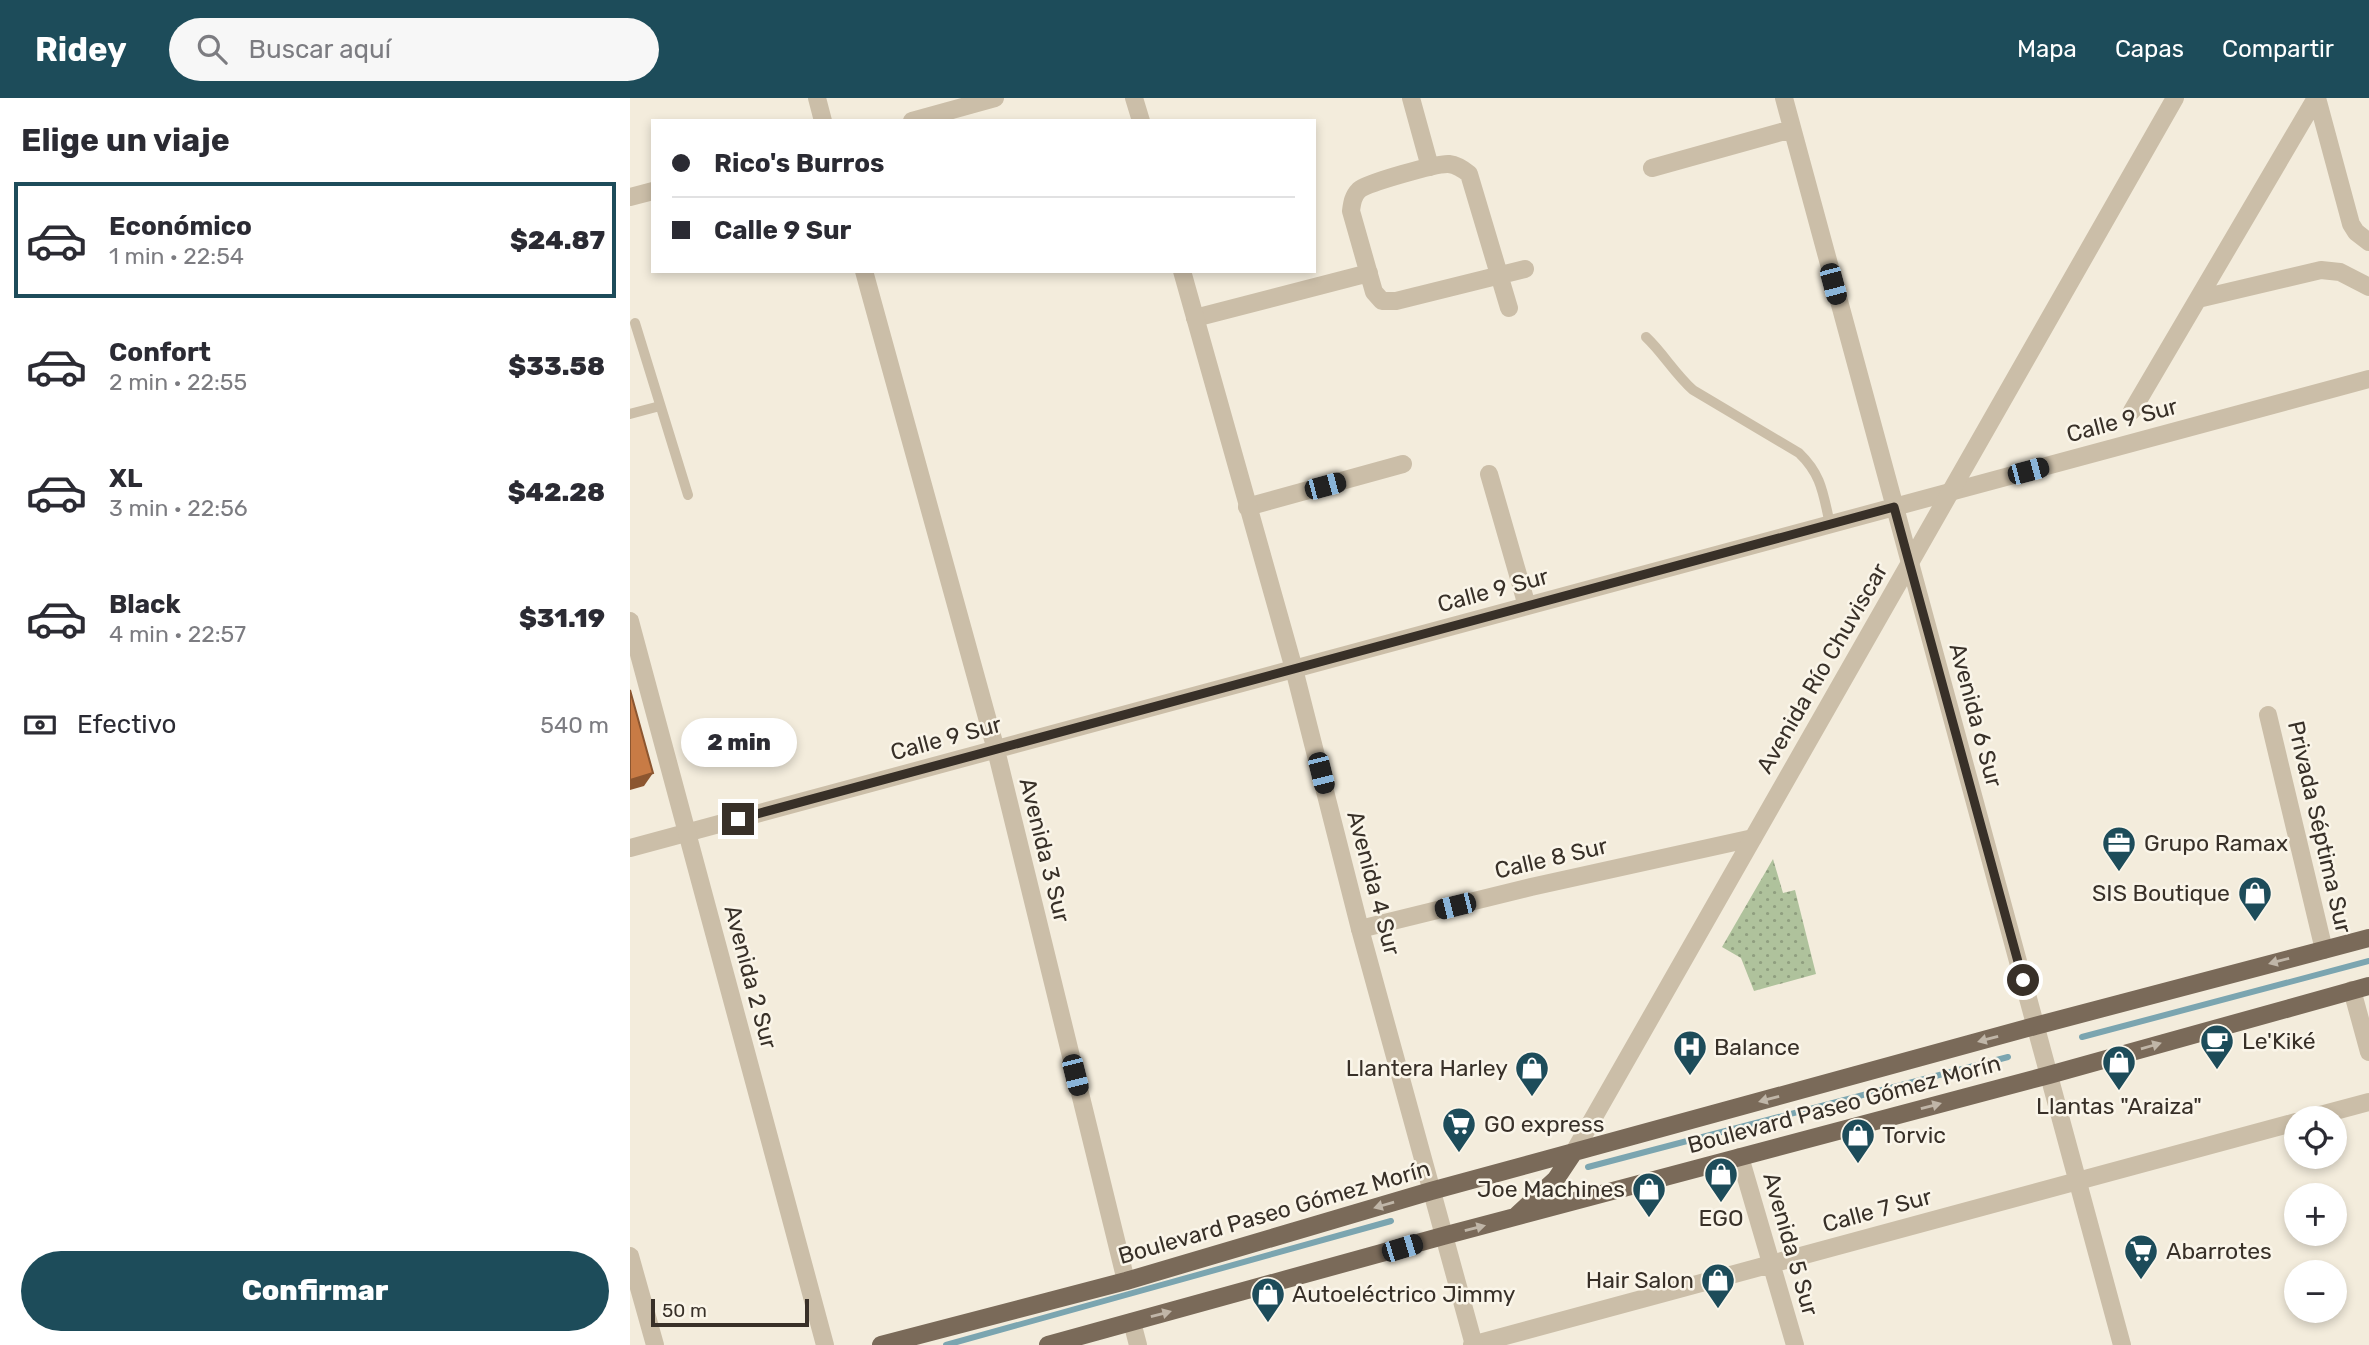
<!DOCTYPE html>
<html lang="es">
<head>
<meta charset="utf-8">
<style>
	:root { --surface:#fff; --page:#f7f7f7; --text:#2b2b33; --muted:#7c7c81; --line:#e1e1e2; --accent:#1d4c5a }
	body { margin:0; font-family:Rubik,sans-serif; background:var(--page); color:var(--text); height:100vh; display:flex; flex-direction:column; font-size:26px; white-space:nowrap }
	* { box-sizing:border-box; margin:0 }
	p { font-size:23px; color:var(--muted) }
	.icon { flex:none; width:38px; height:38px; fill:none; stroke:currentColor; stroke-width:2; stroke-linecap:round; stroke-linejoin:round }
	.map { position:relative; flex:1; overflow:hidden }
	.drawer { display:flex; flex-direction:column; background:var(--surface); width:630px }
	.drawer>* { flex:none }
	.banner { position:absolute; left:21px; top:21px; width:665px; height:154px; border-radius:0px; box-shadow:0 4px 10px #0003; display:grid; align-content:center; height:154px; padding:0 21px; background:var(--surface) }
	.buttons { position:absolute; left:1654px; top:1008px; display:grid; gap:14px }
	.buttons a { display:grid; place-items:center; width:63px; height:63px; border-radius:50%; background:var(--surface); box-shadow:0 4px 10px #0003; font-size:35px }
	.scale { position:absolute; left:21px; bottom:18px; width:158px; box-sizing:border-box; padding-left:7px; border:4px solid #383028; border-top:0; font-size:19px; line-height:24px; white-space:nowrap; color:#383028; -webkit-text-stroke:5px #faf5e9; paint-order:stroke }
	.end { position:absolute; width:32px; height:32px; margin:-16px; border:9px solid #383028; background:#fff; box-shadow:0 0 0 4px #fff }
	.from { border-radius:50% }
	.bubble { position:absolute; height:49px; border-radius:24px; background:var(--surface); box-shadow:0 4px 10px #0003; font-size:23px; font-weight:800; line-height:49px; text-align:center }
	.car { position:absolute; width:21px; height:42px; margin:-21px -10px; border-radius:9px; box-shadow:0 0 5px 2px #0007; background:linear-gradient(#222 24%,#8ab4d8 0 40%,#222 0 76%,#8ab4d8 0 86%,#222 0) }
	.banner b { display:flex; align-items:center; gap:24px; height:66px; font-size:26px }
	.banner b+b { border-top:2px solid var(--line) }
	.banner i { width:18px; height:18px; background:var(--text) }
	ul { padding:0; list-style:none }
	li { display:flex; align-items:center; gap:21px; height:116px; margin:0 14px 10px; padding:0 7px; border:4px solid transparent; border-radius:0px }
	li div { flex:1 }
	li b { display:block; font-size:26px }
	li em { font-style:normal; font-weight:800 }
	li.current { border-color:var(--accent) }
	li>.icon { width:63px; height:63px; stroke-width:1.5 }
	h2 { padding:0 21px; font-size:32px; line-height:84px }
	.pay { display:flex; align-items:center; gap:18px; height:77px; padding:0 21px; font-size:26px }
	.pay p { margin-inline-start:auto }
	.primary-button { display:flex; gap:14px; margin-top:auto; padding:14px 21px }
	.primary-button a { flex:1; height:80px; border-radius:42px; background:var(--accent); color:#fff; font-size:28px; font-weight:800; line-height:80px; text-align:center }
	header { display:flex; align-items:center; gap:42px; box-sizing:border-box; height:98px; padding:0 35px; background:var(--accent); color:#fff }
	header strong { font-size:33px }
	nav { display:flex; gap:38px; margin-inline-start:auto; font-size:24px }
	.search { width:490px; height:63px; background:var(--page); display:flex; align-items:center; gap:18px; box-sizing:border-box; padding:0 24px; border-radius:38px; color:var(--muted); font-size:26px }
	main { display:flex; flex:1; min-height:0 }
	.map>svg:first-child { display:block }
	.park { fill:url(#park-dots) }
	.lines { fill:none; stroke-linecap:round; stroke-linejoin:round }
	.stream { stroke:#7ba5b0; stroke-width:6 }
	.service { stroke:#cbbea8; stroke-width:10 }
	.minor { stroke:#cbbea8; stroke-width:18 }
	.tertiary { stroke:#cbbea8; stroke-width:18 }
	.primary { stroke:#7a6a59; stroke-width:18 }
	.shaded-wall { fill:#8c5630 }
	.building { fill:#c87b45; stroke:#8c5630; stroke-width:2 }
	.oneway { fill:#c0b6a8 }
	.route { stroke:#383028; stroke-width:9 }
	.labels { text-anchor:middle; stroke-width:5; stroke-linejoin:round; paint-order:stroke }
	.street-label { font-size:23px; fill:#383028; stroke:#faf5e9 }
	.poi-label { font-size:23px; fill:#383028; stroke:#faf5e9; text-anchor:start }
</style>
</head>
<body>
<header>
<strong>Ridey</strong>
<div class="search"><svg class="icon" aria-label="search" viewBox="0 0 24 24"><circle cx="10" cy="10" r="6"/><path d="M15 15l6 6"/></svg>Buscar aquí</div>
<nav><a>Mapa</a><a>Capas</a><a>Compartir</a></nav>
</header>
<main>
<section class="drawer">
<h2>Elige un viaje</h2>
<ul>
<li class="current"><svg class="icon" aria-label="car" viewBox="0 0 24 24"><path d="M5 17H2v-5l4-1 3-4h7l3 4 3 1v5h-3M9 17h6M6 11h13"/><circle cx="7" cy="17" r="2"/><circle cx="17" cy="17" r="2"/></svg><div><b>Económico</b><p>1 min · 22:54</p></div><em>$24.87</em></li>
<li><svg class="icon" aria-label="car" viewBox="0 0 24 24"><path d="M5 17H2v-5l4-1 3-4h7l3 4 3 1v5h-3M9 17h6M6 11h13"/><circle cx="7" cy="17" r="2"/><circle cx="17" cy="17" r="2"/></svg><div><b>Confort</b><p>2 min · 22:55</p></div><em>$33.58</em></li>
<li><svg class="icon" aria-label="car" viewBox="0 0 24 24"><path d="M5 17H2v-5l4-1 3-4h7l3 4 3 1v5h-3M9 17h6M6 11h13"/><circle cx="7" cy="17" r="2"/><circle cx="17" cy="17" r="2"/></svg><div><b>XL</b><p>3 min · 22:56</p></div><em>$42.28</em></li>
<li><svg class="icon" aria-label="car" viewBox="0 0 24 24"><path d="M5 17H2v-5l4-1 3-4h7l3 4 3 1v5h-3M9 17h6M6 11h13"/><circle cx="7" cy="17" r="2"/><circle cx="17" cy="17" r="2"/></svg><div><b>Black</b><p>4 min · 22:57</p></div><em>$31.19</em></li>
</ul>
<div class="pay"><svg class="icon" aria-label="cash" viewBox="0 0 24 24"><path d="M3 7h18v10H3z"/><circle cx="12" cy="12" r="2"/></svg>Efectivo<p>540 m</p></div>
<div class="primary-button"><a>Confirmar</a></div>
</section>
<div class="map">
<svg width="1739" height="1247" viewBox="0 0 1739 1247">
	<defs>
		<pattern id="park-dots" width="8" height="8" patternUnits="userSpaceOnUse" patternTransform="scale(1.75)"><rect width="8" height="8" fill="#afc29c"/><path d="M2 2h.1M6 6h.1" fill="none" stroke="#8f9e7f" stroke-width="1.8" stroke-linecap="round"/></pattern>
	</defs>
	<rect width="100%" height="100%" fill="#f3ecdc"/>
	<path class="park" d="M 1143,761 L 1153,795 L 1165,792 L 1186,876 L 1124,893 L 1111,860 L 1092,849 Z"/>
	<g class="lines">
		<path class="stream" d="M 1452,939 L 1739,863
			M 958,1069 L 1378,959
			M 316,1247 L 761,1123"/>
		<path class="service" d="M 5,225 L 58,397
			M 1016,239 C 1033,255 1045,276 1063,292 L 1169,355 C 1192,377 1193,396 1200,426
			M 0,316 L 30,308"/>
		<path class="minor" d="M 187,0 L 193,23
			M 781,0 L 800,69
			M 1154,0 L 1492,1247
			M 1687,0 L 1721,126 L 1726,134 L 1739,144
			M 282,23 L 365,0
			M 1022,70 L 1162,31
			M 0,99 L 23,93
			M 234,173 L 366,652 L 496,1183
			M 1568,201 L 1691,172 L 1710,174 L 1739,189
			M 879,210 L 839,76 C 833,71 827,67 819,66 C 807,65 737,85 729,92 C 723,98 722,105 721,113 L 744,194 L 752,203 L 766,203 L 895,171
			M 565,220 L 739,175
			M 1502,313 L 1686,0
			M 859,376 L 897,508
			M 617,409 L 773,366
			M 1638,617 L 1694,852
			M 0,750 L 1739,281
			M 730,831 L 901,789 L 1123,740
			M 1722,892 L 1739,954
			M 1679,1020 L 1739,1004
			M 1110,1059 L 1165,1247
			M 0,1158 L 25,1247
			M 502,1224 L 508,1247
			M 842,1247 L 1666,1024"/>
		<path class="tertiary" d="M 504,0 L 511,23
			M 552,173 L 664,571 L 730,831 L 844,1247
			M 0,523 L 195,1247
			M 944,1054 L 1545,0"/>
		<path class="primary" d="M 886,1118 L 926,1081 L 944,1054
			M 251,1247 L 496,1183 L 801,1093 L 944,1054 L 1405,928 L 1739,840
			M 418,1247 L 813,1138 L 1419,977 L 1739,888"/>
	</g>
	<path class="shaded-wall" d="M 23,675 L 14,688 L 0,692 L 0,682 Z"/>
	<path class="building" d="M 0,592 L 23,675 L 0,682 Z"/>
	<defs><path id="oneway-solid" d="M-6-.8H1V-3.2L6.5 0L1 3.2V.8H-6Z" transform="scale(1.75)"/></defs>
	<g class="oneway">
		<use href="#oneway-solid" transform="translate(1649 863) rotate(165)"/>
		<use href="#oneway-solid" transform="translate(1358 941) rotate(165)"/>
		<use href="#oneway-solid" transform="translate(1521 948) rotate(-16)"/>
		<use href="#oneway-solid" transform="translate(1139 1001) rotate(165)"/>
		<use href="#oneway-solid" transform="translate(1301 1008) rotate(-15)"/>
		<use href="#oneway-solid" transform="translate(754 1107) rotate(164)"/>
		<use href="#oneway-solid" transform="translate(845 1130) rotate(-14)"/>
		<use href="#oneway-solid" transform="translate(531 1216) rotate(-15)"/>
	</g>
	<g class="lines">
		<path class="route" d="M 108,721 L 1264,409 L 1393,882"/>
	</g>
	<defs>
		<g id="office-pin" transform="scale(1.75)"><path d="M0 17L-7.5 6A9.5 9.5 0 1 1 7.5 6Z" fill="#1d4c5a" stroke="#faf5e9"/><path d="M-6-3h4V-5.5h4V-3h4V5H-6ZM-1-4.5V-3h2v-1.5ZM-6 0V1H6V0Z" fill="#fff"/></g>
		<g id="shop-pin" transform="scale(1.75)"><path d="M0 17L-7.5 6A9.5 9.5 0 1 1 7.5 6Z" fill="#1d4c5a" stroke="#faf5e9"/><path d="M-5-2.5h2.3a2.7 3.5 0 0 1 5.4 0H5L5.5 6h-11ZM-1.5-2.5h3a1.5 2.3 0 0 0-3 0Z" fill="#fff"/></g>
		<g id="cafe-pin" transform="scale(1.75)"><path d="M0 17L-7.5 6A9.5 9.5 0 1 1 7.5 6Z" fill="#1d4c5a" stroke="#faf5e9"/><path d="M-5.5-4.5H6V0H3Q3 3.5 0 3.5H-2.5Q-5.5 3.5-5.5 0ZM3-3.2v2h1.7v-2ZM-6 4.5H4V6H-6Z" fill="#fff"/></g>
		<g id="hospital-pin" transform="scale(1.75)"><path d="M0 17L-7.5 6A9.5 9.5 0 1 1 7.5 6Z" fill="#1d4c5a" stroke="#faf5e9"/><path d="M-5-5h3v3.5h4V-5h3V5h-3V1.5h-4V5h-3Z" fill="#fff"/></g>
		<g id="supermarket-pin" transform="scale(1.75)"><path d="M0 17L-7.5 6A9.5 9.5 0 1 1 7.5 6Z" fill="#1d4c5a" stroke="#faf5e9"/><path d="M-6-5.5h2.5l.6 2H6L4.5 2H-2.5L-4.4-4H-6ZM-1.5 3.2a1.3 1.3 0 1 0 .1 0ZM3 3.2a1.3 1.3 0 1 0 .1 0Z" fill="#fff"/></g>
	</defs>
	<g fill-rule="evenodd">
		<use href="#office-pin" x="1489" y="745"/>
		<use href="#shop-pin" x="1625" y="795"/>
		<use href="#cafe-pin" x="1587" y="943"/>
		<use href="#hospital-pin" x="1060" y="949"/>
		<use href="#shop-pin" x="1489" y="964"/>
		<use href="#shop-pin" x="902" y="970"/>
		<use href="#supermarket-pin" x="829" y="1026"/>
		<use href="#shop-pin" x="1228" y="1037"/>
		<use href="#shop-pin" x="1091" y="1076"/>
		<use href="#shop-pin" x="1019" y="1091"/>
		<use href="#supermarket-pin" x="1511" y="1153"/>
		<use href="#shop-pin" x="1088" y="1182"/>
		<use href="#shop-pin" x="638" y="1196"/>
	</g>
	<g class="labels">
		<g class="street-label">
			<text transform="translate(1492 322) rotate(-15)" y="8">Calle 9 Sur</text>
			<text transform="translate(863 492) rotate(-15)" y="8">Calle 9 Sur</text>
			<text transform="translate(1192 570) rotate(-60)" y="8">Avenida Río Chuviscar</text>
			<text transform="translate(1346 617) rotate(75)" y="8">Avenida 6 Sur</text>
			<text transform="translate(316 640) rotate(-15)" y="8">Calle 9 Sur</text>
			<text transform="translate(1690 729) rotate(77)" y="8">Privada Séptima Sur</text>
			<text transform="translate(415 752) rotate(76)" y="8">Avenida 3 Sur</text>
			<text transform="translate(921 760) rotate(-13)" y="8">Calle 8 Sur</text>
			<text transform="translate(744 785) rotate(75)" y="8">Avenida 4 Sur</text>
			<text transform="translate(121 879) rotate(75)" y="8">Avenida 2 Sur</text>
			<text transform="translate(1214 1006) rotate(-15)" y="8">Boulevard Paseo Gómez Morín</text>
			<text transform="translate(1247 1112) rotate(-15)" y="8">Calle 7 Sur</text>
			<text transform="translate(644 1114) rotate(-16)" y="8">Boulevard Paseo Gómez Morín</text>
			<text transform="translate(1161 1146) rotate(74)" y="8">Avenida 5 Sur</text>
		</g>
		<g class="poi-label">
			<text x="1514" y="753">Grupo Ramax</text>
			<text x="1600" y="803" text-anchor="end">SIS Boutique</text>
			<text x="1612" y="951">Le'Kiké</text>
			<text x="1084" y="957">Balance</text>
			<text x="878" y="978" text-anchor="end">Llantera Harley</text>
			<text x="1489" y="1016" text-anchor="middle">Llantas "Araiza"</text>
			<text x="854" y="1034">GO express</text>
			<text x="1252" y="1045">Torvic</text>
			<text x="995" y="1099" text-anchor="end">Joe Machines</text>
			<text x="1091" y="1128" text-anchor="middle">EGO</text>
			<text x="1536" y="1161">Abarrotes</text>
			<text x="1064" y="1190" text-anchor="end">Hair Salon</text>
			<text x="662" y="1204">Autoeléctrico Jimmy</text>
		</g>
	</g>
</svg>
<div class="buttons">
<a><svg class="icon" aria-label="locate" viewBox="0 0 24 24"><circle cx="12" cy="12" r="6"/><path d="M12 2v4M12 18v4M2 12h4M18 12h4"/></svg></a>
<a>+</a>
<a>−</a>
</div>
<div class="scale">50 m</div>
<i class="end from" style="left:1393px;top:882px"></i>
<i class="end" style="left:108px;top:721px"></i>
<div class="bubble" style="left:51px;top:620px;width:116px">2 min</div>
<i class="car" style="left:1203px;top:186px;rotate:165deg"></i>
<i class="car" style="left:1398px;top:373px;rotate:75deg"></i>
<i class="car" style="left:695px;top:388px;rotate:75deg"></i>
<i class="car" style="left:691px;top:675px;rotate:166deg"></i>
<i class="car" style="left:825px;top:808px;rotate:256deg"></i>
<i class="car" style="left:445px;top:977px;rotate:166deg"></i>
<i class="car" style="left:772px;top:1150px;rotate:73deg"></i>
<div class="banner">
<b><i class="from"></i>Rico's Burros</b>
<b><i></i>Calle 9 Sur</b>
</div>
</div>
</main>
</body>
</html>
